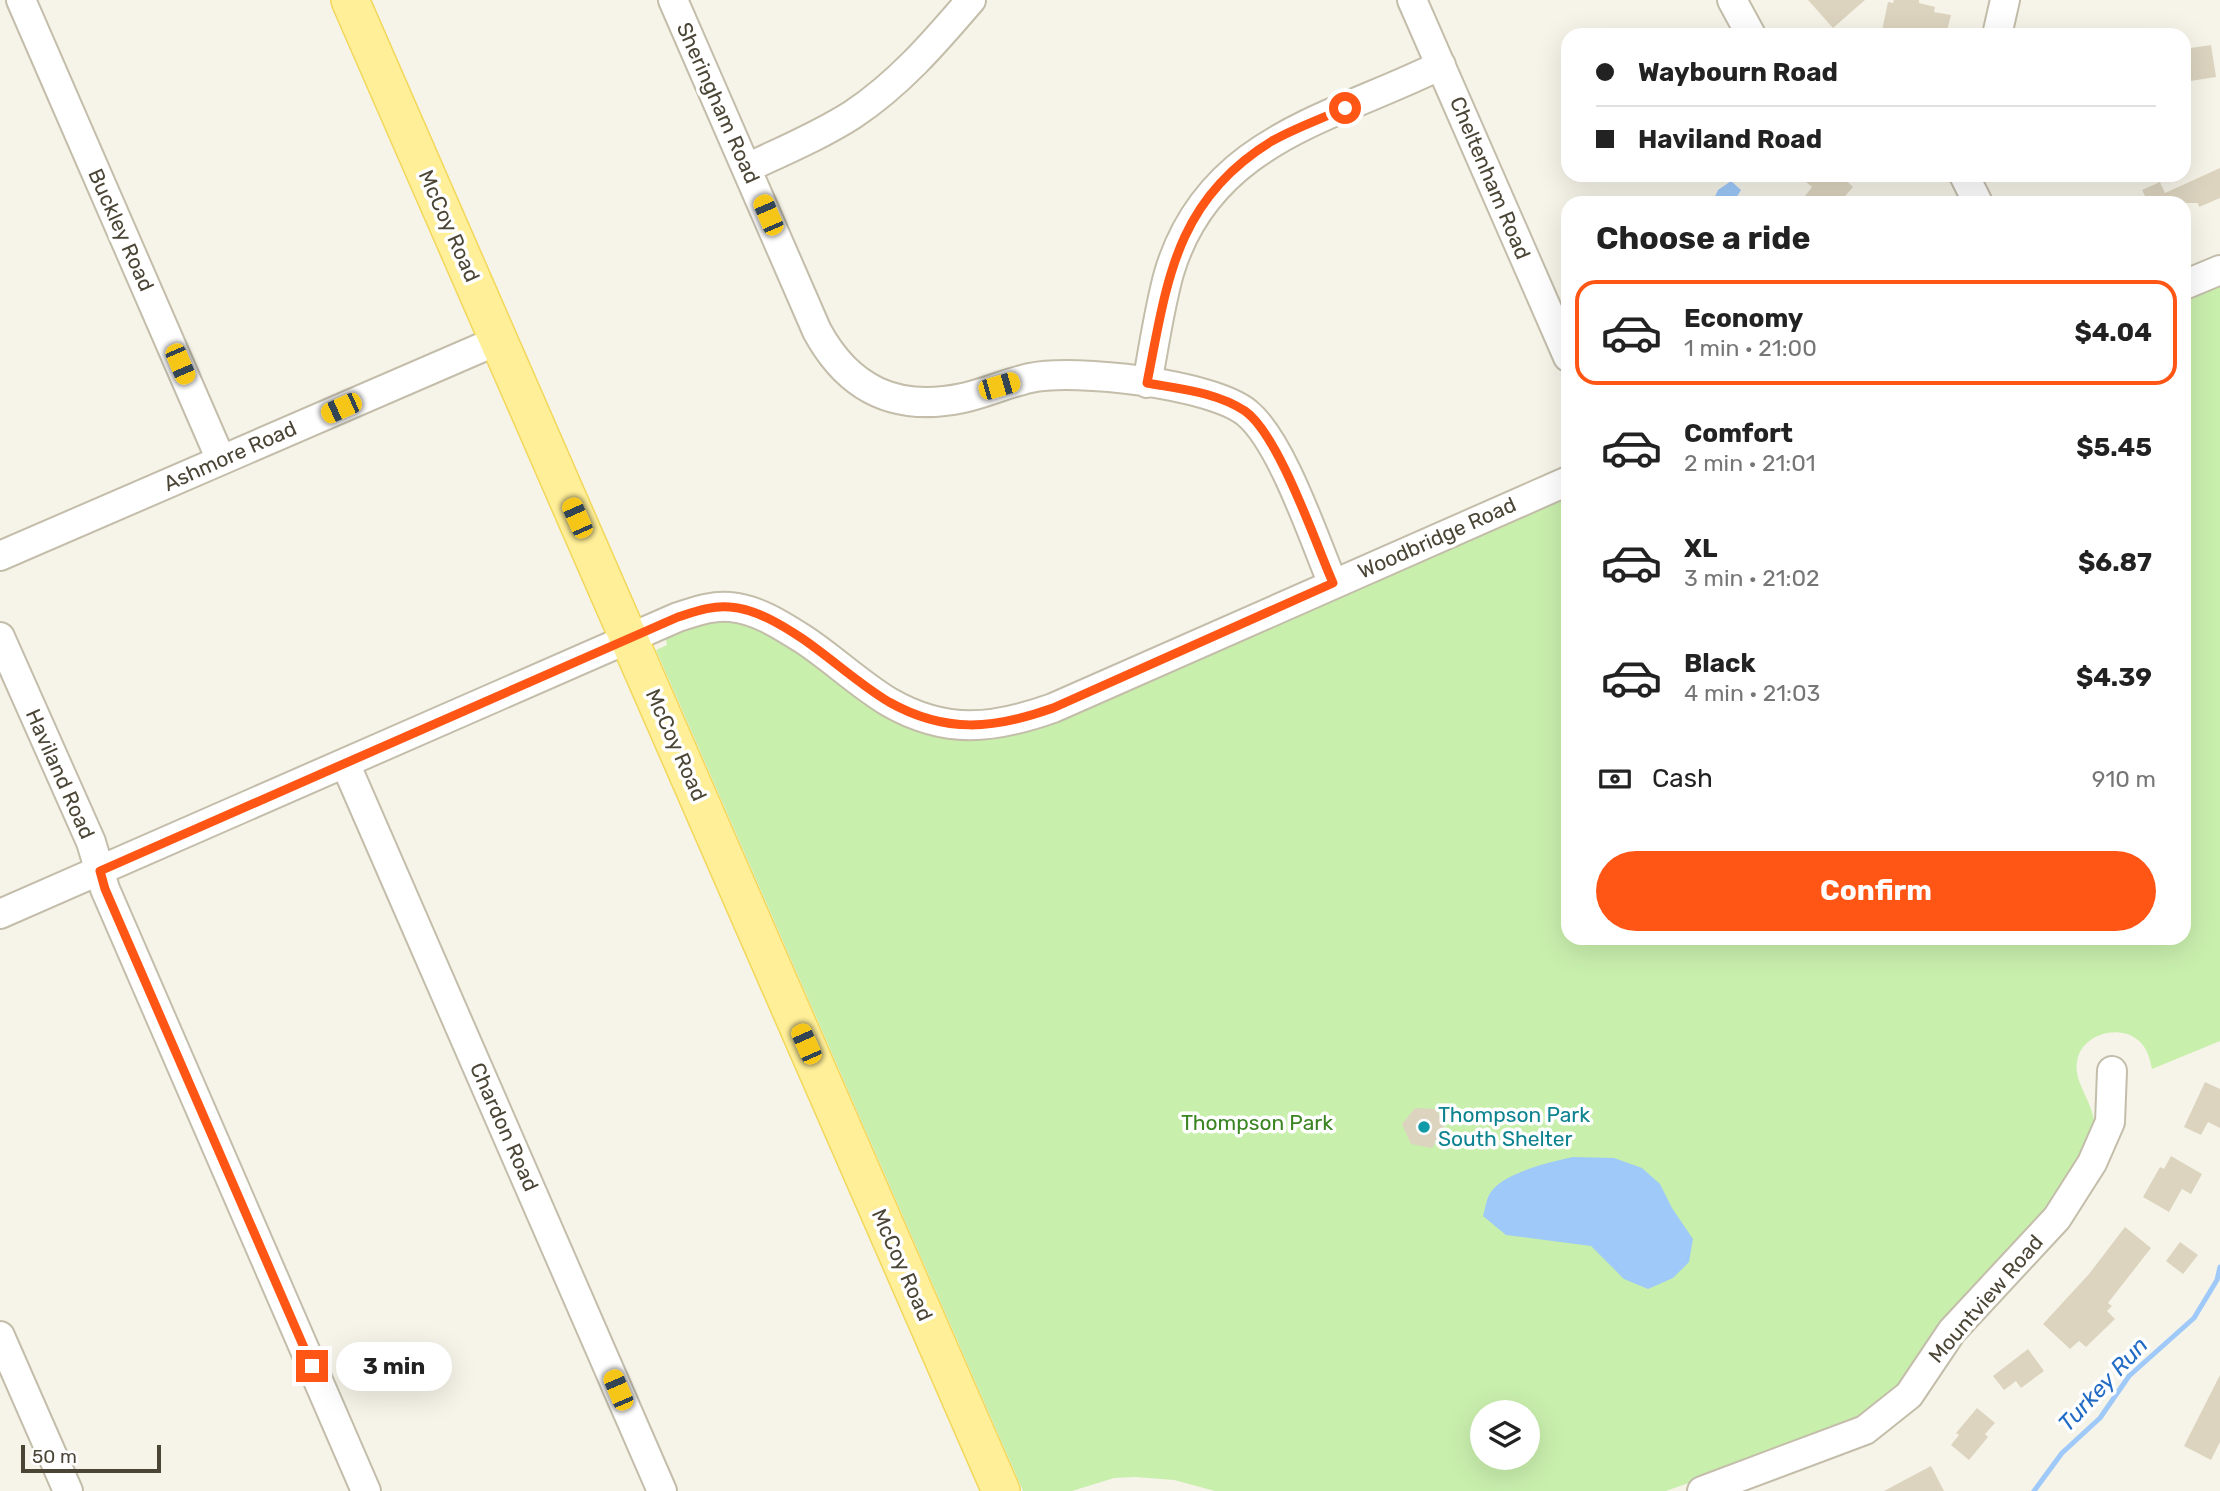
<!DOCTYPE html>
<html lang="en">
<head>
<meta charset="utf-8">
<style>
	:root { --surface:#fff; --page:#f6f6f6; --text:#222; --muted:#767676; --line:#e0e0e0; --accent:#ff5616 }
	body { margin:0; font-family:Rubik,sans-serif; background:var(--page); color:var(--text); height:100vh; display:flex; flex-direction:column; font-size:26px; white-space:nowrap }
	* { box-sizing:border-box; margin:0 }
	p { font-size:23px; color:var(--muted) }
	.icon { flex:none; width:38px; height:38px; fill:none; stroke:currentColor; stroke-width:2; stroke-linecap:round; stroke-linejoin:round }
	.map { position:relative; flex:1; overflow:hidden }
	.details { position:absolute; left:1561px; top:196px; width:630px; height:749px; display:flex; flex-direction:column; background:var(--surface); border-radius:21px; box-shadow:0 7px 28px #0002 }
	.details>* { flex:none }
	.guide { position:absolute; left:1561px; top:28px; width:630px; height:154px; border-radius:21px; box-shadow:0 7px 28px #0002; display:grid; align-content:center; height:154px; padding:0 35px; background:var(--surface) }
	.tools { position:absolute; left:1470px; top:1400px; display:grid; gap:14px }
	.tools a { display:grid; place-items:center; width:70px; height:70px; border-radius:50%; background:var(--surface); box-shadow:0 7px 28px #0002; font-size:35px }
	.scale { position:absolute; left:21px; bottom:18px; width:140px; box-sizing:border-box; padding-left:7px; border:4px solid #4b4536; border-top:0; font-size:19px; line-height:24px; white-space:nowrap; color:#4b4536; -webkit-text-stroke:5px #fff; paint-order:stroke }
	.end { position:absolute; width:32px; height:32px; margin:-16px; border:9px solid #ff5616; background:#fff; box-shadow:0 0 0 4px #fff }
	.from { border-radius:50% }
	.bubble { position:absolute; height:49px; border-radius:24px; background:var(--surface); box-shadow:0 7px 28px #0002; font-size:23px; font-weight:700; line-height:49px; text-align:center }
	.car { position:absolute; width:21px; height:42px; margin:-21px -10px; border-radius:9px; box-shadow:0 0 5px 2px #0007; background:linear-gradient(#f5c518 24%,#345 0 40%,#f5c518 0 76%,#345 0 86%,#f5c518 0) }
	.guide b { display:flex; align-items:center; gap:24px; height:66px; font-size:26px }
	.guide b+b { border-top:2px solid var(--line) }
	.guide i { width:18px; height:18px; background:var(--text) }
	ul { padding:0; list-style:none }
	li { display:flex; align-items:center; gap:21px; height:105px; margin:0 14px 10px; padding:0 21px; border:4px solid transparent; border-radius:21px }
	li div { flex:1 }
	li b { display:block; font-size:26px }
	li em { font-style:normal; font-weight:700 }
	li.on { border-color:var(--accent) }
	li>.icon { width:63px; height:63px; stroke-width:1.5 }
	h2 { padding:0 35px; font-size:32px; line-height:84px }
	.pay { display:flex; align-items:center; gap:18px; height:77px; padding:0 35px; font-size:26px }
	.pay p { margin-inline-start:auto }
	.primary-button { display:flex; gap:14px; margin-top:auto; padding:14px 35px }
	.primary-button a { flex:1; height:80px; border-radius:42px; background:var(--accent); color:#fff; font-size:28px; font-weight:700; line-height:80px; text-align:center }
	.map>svg:first-child { display:block }
	.green { fill:#c9efad; fill-rule:evenodd }
	.water { fill:#9ec9f9 }
	.lines { fill:none; stroke-linecap:round; stroke-linejoin:round }
	.stream { stroke:#9ec9f9; stroke-width:5 }
	.building { fill:#dcd4bf }
	.minor-casing { stroke:#c3bdaa; stroke-width:32 }
	.major-casing { stroke:#f2d75b; stroke-width:40 }
	.minor { stroke:#fff; stroke-width:28 }
	.major { stroke:#ffef98; stroke-width:37 }
	.route { stroke:#ff5616; stroke-width:9 }
	.culture-dot { fill:#0f9aa8; stroke:#fff; stroke-width:2.5 }
	.labels { text-anchor:middle; stroke-width:7; stroke-linejoin:round; paint-order:stroke }
	.street-label { font-size:21px; fill:#4b4536; stroke:#fff }
	.culture-label { font-size:21px; fill:#0d838f; stroke:#fff; text-anchor:start }
	.park-label { font-size:21px; fill:#3a8421; stroke:#fff }
	.water-label { font-size:23px; font-style:italic; fill:#216bc4; stroke:#fff }
</style>
</head>
<body>
<div class="map">
<svg width="2220" height="1491" viewBox="0 0 2220 1491">
	<rect width="100%" height="100%" fill="#f6f4e8"/>
	<path class="green" d="M 2220,285 L 2220,1041 L 2152,1069 C 2150,1060 2148,1051 2142,1044 C 2123,1022 2081,1033 2077,1062 C 2074,1078 2086,1094 2091,1109 C 2094,1116 2094,1123 2096,1130 L 2068,1178 L 2038,1220 L 1999,1264 L 1937,1327 L 1898,1388 L 1846,1427 L 1666,1491 L 1215,1491 L 1174,1480 L 1136,1477 L 1114,1478 L 1072,1491 L 1023,1491 L 656,650 L 667,645 L 665,636 C 693,624 716,619 747,622 L 961,738 L 996,738 L 1045,724 L 1568,496 L 1568,938 L 2184,938 L 2184,301 ZM 1482,1412 L 1528,1412 L 1528,1458 L 1482,1458 Z"/>
	<path class="water" d="M 1731,181 L 1741,190 L 1733,203 L 1712,203 L 1718,190 Z
		M 1573,1157 L 1614,1158 L 1642,1168 L 1660,1184 L 1672,1208 L 1693,1239 L 1689,1262 L 1673,1278 L 1648,1289 L 1624,1279 L 1591,1246 L 1506,1235 L 1483,1216 C 1485,1210 1486,1201 1489,1195 C 1500,1173 1551,1162 1573,1157 Z"/>
	<g class="lines">
		<path class="stream" d="M 2034,1491 L 2062,1453 L 2100,1418 L 2129,1376 L 2194,1318 L 2217,1280 L 2220,1267"/>
	</g>
	<path class="building" d="M 1808,0 L 1865,0 L 1833,28 Z
		M 1894,0 L 1919,0 L 1919,3 L 1935,7 L 1934,12 L 1951,15 L 1946,35 L 1881,35 L 1888,2 L 1893,3 Z
		M 2211,45 L 2216,77 L 2184,82 L 2184,49 Z
		M 2220,168 L 2220,198 L 2199,207 L 2198,203 L 2141,203 L 2147,200 L 2142,190 L 2160,182 L 2165,193 Z
		M 1798,175 L 1840,175 L 1853,187 L 1839,203 L 1813,203 L 1805,196 L 1812,187 Z
		M 2205,1082 L 2220,1089 L 2220,1128 L 2208,1122 L 2201,1135 L 2184,1127 Z
		M 1415,1108 L 1437,1109 L 1445,1130 L 1432,1148 L 1411,1144 L 1402,1124 Z
		M 2171,1156 L 2202,1174 L 2191,1194 L 2182,1189 L 2169,1212 L 2143,1197 L 2160,1167 L 2164,1169 Z
		M 2125,1227 L 2151,1248 L 2108,1303 L 2112,1306 L 2107,1311 L 2115,1319 L 2086,1347 L 2079,1341 L 2070,1349 L 2043,1324 L 2089,1274 Z
		M 2180,1242 L 2198,1255 L 2183,1274 L 2166,1261 Z
		M 2028,1349 L 2044,1371 L 2021,1388 L 2016,1381 L 2004,1390 L 1993,1376 Z
		M 2220,1375 L 2220,1442 L 2211,1460 L 2184,1446 Z
		M 1977,1408 L 1995,1423 L 1985,1434 L 1988,1437 L 1969,1460 L 1951,1445 L 1959,1435 L 1956,1433 Z
		M 1931,1466 L 1944,1491 L 1884,1491 Z"/>
	<g class="lines">
		<g class="minor-casing">
			<path id="minor" d="M 21,0 L 221,460
				M 673,0 L 817,331 C 849,390 897,412 963,398 C 986,393 1007,383 1030,378 C 1075,368 1212,384 1247,413 C 1282,442 1314,539 1333,584
				M 1412,0 L 1568,357
				M 1732,0 L 1751,35
				M 1997,35 L 2005,0
				M 747,168 C 783,151 819,136 852,115 C 899,84 935,42 971,0
				M 1964,175 L 1978,203
				M 2184,285 L 2220,270
				M 1147,383 C 1154,347 1159,309 1169,273 C 1209,139 1332,119 1441,65
				M 0,556 L 499,340
				M 0,637 L 91,842 L 105,889 L 366,1491
				M 345,763 L 662,1491
				M 0,914 L 678,617 C 694,612 712,605 730,607 C 756,609 781,625 803,639 C 832,658 859,684 889,702 C 946,735 994,729 1053,708 L 1568,481
				M 0,1336 L 68,1491
				M 1702,1491 L 1865,1430 L 1909,1395 L 1952,1331 L 2057,1218 L 2092,1163 L 2110,1122 L 2112,1071"/>
		</g>
		<g class="major-casing">
			<path id="major" d="M 350,0 L 1001,1491"/>
		</g>
		<use href="#minor" class="minor"/>
		<use href="#major" class="major"/>
	</g>
	<g class="lines">
		<path class="route" d="M 312,1366 L 105,889 L 100,871 L 678,617 C 694,612 712,605 730,607 C 756,609 782,625 803,639 C 832,659 859,684 889,702 C 946,734 994,729 1053,708 L 1333,583 C 1315,542 1279,435 1245,411 C 1216,392 1180,389 1147,383 C 1167,282 1175,200 1272,141 C 1295,128 1321,119 1345,108"/>
	</g>
	<circle class="culture-dot" cx="1424" cy="1127" r="7"/>
	<g class="labels">
		<g class="street-label">
			<text transform="translate(718 103) rotate(66)" y="7">Sheringham Road</text>
			<text transform="translate(1490 178) rotate(67)" y="7">Cheltenham Road</text>
			<text transform="translate(449 226) rotate(66)" y="7">McCoy Road</text>
			<text transform="translate(121 230) rotate(66)" y="7">Buckley Road</text>
			<text transform="translate(230 456) rotate(-24)" y="7">Ashmore Road</text>
			<text transform="translate(1437 538) rotate(-24)" y="7">Woodbridge Road</text>
			<text transform="translate(676 745) rotate(66)" y="7">McCoy Road</text>
			<text transform="translate(60 774) rotate(66)" y="7">Haviland Road</text>
			<text transform="translate(504 1127) rotate(66)" y="7">Chardon Road</text>
			<text transform="translate(902 1265) rotate(66)" y="7">McCoy Road</text>
			<text transform="translate(1986 1299) rotate(-49)" y="7">Mountview Road</text>
		</g>
		<g class="culture-label">
			<text x="1438" y="1122">Thompson Park<tspan x="1438" dy="24">South Shelter</tspan></text>
		</g>
		<g class="park-label">
			<text x="1257" y="1130">Thompson Park</text>
		</g>
		<g class="water-label">
			<text transform="translate(2103 1384) rotate(-47)" y="8">Turkey Run</text>
		</g>
	</g>
</svg>
<div class="tools">
<a><svg class="icon" aria-label="layers" viewBox="0 0 24 24"><path d="M12 4l9 5-9 5-9-5zM3 14l9 5 9-5"/></svg></a>
</div>
<div class="scale">50 m</div>
<i class="end from" style="left:1345px;top:108px"></i>
<i class="end" style="left:312px;top:1366px"></i>
<div class="bubble" style="left:336px;top:1342px;width:116px">3 min</div>
<i class="car" style="left:768px;top:215px;rotate:337deg"></i>
<i class="car" style="left:180px;top:364px;rotate:157deg"></i>
<i class="car" style="left:999px;top:386px;rotate:74deg"></i>
<i class="car" style="left:341px;top:408px;rotate:246deg"></i>
<i class="car" style="left:577px;top:518px;rotate:336deg"></i>
<i class="car" style="left:806px;top:1044px;rotate:336deg"></i>
<i class="car" style="left:618px;top:1390px;rotate:337deg"></i>
<div class="guide">
<b><i class="from"></i>Waybourn Road</b>
<b><i></i>Haviland Road</b>
</div>
<section class="details">
<h2>Choose a ride</h2>
<ul>
<li class="on"><svg class="icon" aria-label="car" viewBox="0 0 24 24"><path d="M5 17H2v-5l4-1 3-4h7l3 4 3 1v5h-3M9 17h6M6 11h13"/><circle cx="7" cy="17" r="2"/><circle cx="17" cy="17" r="2"/></svg><div><b>Economy</b><p>1 min · 21:00</p></div><em>$4.04</em></li>
<li><svg class="icon" aria-label="car" viewBox="0 0 24 24"><path d="M5 17H2v-5l4-1 3-4h7l3 4 3 1v5h-3M9 17h6M6 11h13"/><circle cx="7" cy="17" r="2"/><circle cx="17" cy="17" r="2"/></svg><div><b>Comfort</b><p>2 min · 21:01</p></div><em>$5.45</em></li>
<li><svg class="icon" aria-label="car" viewBox="0 0 24 24"><path d="M5 17H2v-5l4-1 3-4h7l3 4 3 1v5h-3M9 17h6M6 11h13"/><circle cx="7" cy="17" r="2"/><circle cx="17" cy="17" r="2"/></svg><div><b>XL</b><p>3 min · 21:02</p></div><em>$6.87</em></li>
<li><svg class="icon" aria-label="car" viewBox="0 0 24 24"><path d="M5 17H2v-5l4-1 3-4h7l3 4 3 1v5h-3M9 17h6M6 11h13"/><circle cx="7" cy="17" r="2"/><circle cx="17" cy="17" r="2"/></svg><div><b>Black</b><p>4 min · 21:03</p></div><em>$4.39</em></li>
</ul>
<div class="pay"><svg class="icon" aria-label="cash" viewBox="0 0 24 24"><path d="M3 7h18v10H3z"/><circle cx="12" cy="12" r="2"/></svg>Cash<p>910 m</p></div>
<div class="primary-button"><a>Confirm</a></div>
</section>
</div>
</body>
</html>
